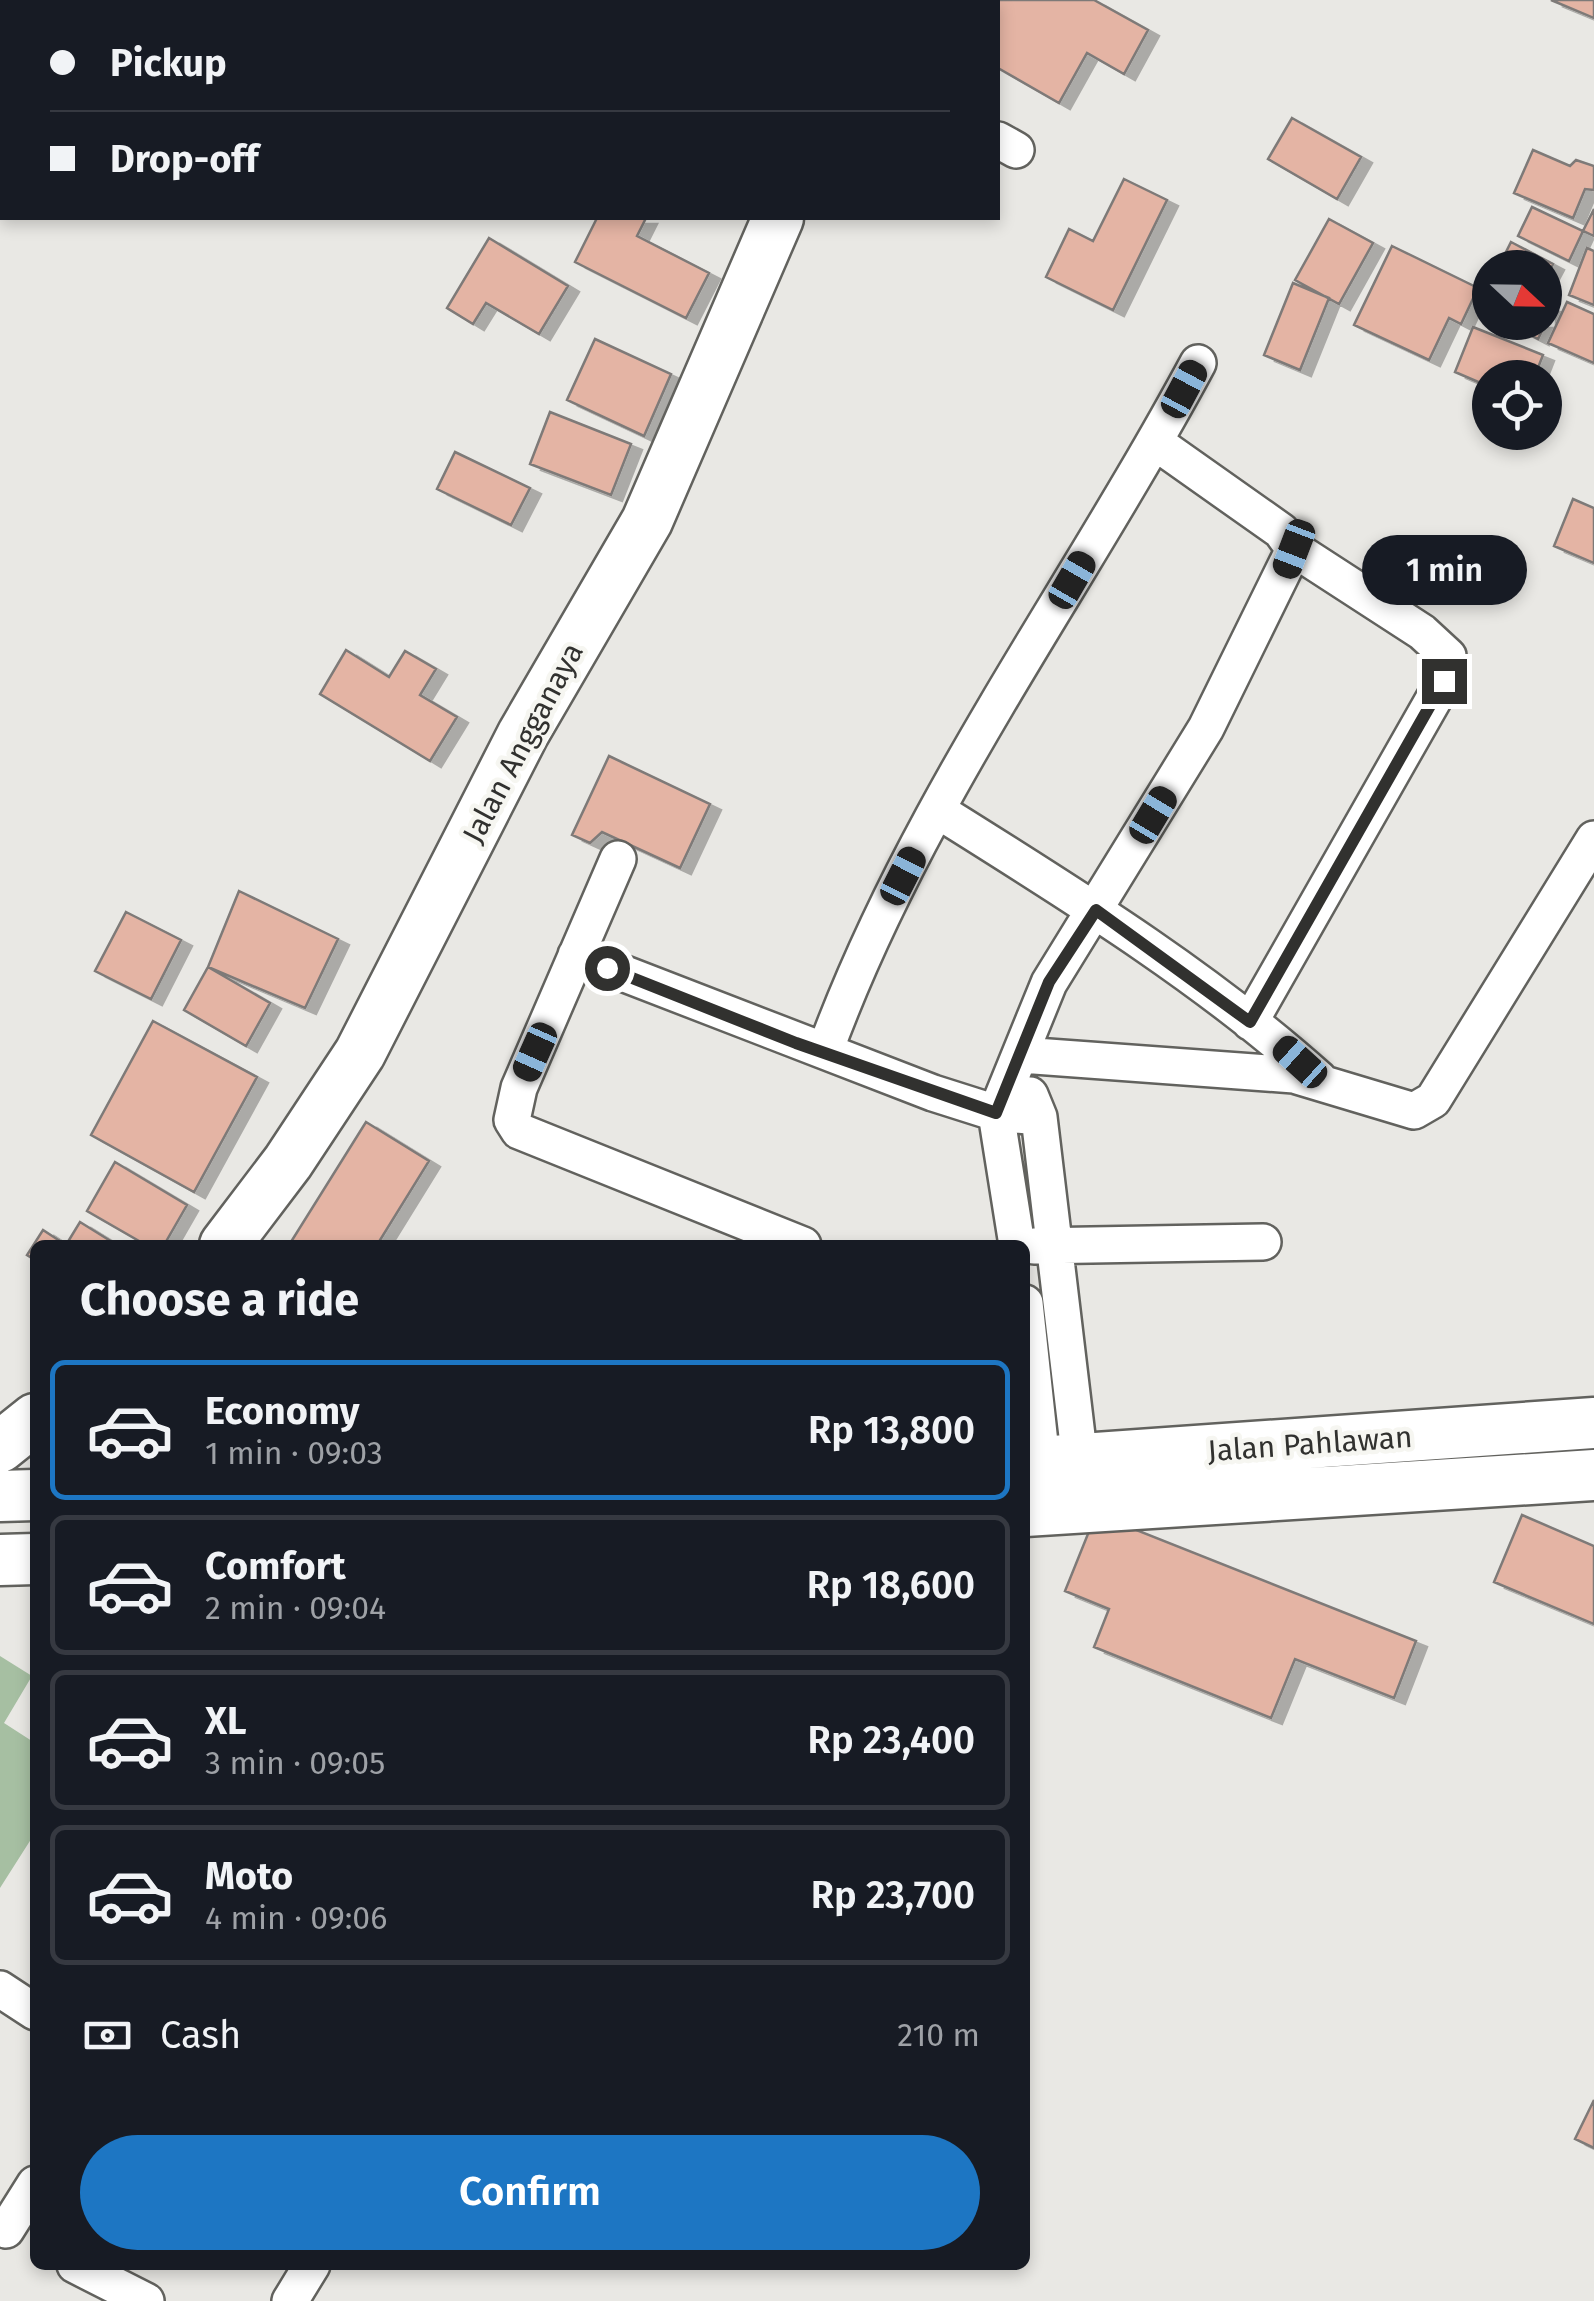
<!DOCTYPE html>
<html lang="en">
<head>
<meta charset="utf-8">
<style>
	:root { --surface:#171b24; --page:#20242c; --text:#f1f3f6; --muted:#9ea1a6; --line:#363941; --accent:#1d76c3 }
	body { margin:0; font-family:"Fira Sans",sans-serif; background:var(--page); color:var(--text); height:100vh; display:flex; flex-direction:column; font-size:38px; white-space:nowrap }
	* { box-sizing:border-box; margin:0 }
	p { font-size:32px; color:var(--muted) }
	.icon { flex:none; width:55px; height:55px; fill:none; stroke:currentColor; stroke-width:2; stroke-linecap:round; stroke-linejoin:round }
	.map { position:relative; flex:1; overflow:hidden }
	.details { position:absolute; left:30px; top:1240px; width:1000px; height:1030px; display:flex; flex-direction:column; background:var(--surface); border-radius:15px; box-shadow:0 5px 15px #0003 }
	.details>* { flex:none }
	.banner { position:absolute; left:0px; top:0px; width:1000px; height:220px; box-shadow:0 5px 15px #0003; display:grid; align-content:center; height:220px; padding:0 50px; background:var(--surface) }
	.needle { width:65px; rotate:112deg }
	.tools { position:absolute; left:1472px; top:250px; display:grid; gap:20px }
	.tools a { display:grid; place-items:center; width:90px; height:90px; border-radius:50%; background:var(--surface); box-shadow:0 5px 15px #0003; font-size:50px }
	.end { position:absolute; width:45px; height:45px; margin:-22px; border:12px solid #31312f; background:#fff; box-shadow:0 0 0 5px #fff }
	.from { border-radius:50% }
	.bubble { position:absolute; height:70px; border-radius:35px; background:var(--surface); box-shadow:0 5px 15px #0003; font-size:32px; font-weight:600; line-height:70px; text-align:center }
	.car { position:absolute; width:30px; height:60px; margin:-30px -15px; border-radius:12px; box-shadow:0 0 8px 2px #0007; background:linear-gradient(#222 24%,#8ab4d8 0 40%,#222 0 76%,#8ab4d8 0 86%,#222 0) }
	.banner b { display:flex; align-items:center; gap:35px; height:95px; font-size:38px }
	.banner b+b { border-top:2px solid var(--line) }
	.banner i { width:25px; height:25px; background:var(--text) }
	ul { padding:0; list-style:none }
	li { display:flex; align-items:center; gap:30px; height:140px; margin:0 20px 15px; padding:0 30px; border:5px solid var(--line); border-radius:15px }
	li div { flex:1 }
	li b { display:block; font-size:38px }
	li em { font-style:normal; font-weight:600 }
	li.current { border-color:var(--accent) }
	li>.icon { width:90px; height:90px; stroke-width:1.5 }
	h2 { padding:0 50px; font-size:45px; line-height:120px }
	.pay { display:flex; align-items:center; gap:25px; height:110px; padding:0 50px; font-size:38px }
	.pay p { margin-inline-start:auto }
	.primary-button { display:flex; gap:20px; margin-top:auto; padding:20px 50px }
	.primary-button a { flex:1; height:115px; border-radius:60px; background:var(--accent); color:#fff; font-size:40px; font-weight:600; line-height:115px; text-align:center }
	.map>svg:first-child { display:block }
	.green { fill:#a6bfa2 }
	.building { fill:#e4b4a4; stroke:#7e7a78; stroke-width:2.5; filter:url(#shadow) }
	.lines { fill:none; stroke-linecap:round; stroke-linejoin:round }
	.street-casing { stroke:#62625e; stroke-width:40 }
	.secondary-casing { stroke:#62625e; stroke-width:55 }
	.street { stroke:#fff; stroke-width:35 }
	.secondary { stroke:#fff; stroke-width:50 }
	.route { stroke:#31312f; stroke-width:12 }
	.labels { text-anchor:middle; stroke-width:9; stroke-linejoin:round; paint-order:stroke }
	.street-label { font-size:30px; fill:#31312f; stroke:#f6f6f1 }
</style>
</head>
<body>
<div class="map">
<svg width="1594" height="2301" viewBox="0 0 1594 2301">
	<defs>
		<filter id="shadow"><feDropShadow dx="11" dy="6" stdDeviation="0" flood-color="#0004"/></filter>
	</defs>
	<rect width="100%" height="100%" fill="#e9e8e4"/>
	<path class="green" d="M 0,1656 L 32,1676 L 4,1723 L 35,1743 L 35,1833 L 0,1888 Z"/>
	<path class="building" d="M 766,0 L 801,0 L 805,2 L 764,2 Z
		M 992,0 L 1094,0 L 1148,30 L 1124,74 L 1087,53 L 1059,103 L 998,68 L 998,2 Z
		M 1551,0 L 1594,0 L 1594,18 Z
		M 1292,118 L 1361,157 L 1337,199 L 1268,159 Z
		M 1533,150 L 1570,166 L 1576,160 L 1594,166 L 1594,190 L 1585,189 L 1573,218 L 1514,193 Z
		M 1124,179 L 1167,200 L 1113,310 L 1046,277 L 1069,229 L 1093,241 Z
		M 1532,207 L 1583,231 L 1569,261 L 1518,236 Z
		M 1594,209 L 1594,236 L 1583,231 Z
		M 597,218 L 646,218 L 637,236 L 709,273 L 686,318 L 575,262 Z
		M 1329,219 L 1373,243 L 1339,304 L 1295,280 Z
		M 489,238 L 568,286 L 539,334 L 486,303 L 473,324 L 447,308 Z
		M 1511,242 L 1553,264 L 1545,279 L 1545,268 L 1498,268 Z
		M 1392,246 L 1478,288 L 1461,324 L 1449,318 L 1429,360 L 1354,325 Z
		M 1587,248 L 1594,251 L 1594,305 L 1569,295 Z
		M 1293,283 L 1329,298 L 1300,370 L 1264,355 Z
		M 1490,292 L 1490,315 L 1481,311 Z
		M 1567,302 L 1594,314 L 1594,363 L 1548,343 Z
		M 1545,304 L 1553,308 L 1538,339 L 1505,322 L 1545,322 Z
		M 1473,327 L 1543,355 L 1534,378 L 1490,378 L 1490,387 L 1455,372 Z
		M 595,339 L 671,374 L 644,436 L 567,400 Z
		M 550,412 L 631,444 L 611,495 L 530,464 Z
		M 455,452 L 530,488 L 511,525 L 437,489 Z
		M 1573,499 L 1594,508 L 1594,563 L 1554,546 Z
		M 346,650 L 389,677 L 405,651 L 436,669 L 420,695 L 457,717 L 430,761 L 320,694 Z
		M 609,756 L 710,804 L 680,868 L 602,832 L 590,843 L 572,835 Z
		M 239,891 L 338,939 L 305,1008 L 208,967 Z
		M 126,912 L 181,940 L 151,999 L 95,971 Z
		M 208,967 L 270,1003 L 246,1046 L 184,1010 Z
		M 153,1021 L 257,1077 L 194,1192 L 91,1135 Z
		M 366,1122 L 429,1161 L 377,1245 L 289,1245 Z
		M 115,1162 L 187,1205 L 164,1245 L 146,1245 L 87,1211 Z
		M 80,1222 L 117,1245 L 35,1245 L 35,1260 L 27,1255 L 43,1230 L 66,1245 Z
		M 1096,1514 L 1416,1641 L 1394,1698 L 1295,1659 L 1271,1718 L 1094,1647 L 1109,1609 L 1065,1591 Z
		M 1522,1515 L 1594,1546 L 1594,1624 L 1494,1582 Z
		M 1594,2100 L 1594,2148 L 1575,2139 Z"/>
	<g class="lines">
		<g class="street-casing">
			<path id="street" d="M 358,0 L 364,2
				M 998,140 L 1016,150
				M 937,810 C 1069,893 1203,975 1319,1079
				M 618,859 L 519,1088 L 512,1120 L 519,1131 L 803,1245
				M 576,955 L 933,1093 L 996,1113 L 1039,1117
				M 1250,1022 L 1444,681 L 1448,656 L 1422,632 L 1294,549
				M 825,1051 C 915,805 1075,592 1198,363
				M 1021,1055 L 1294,1075 L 1414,1111 L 1433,1100 L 1594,839
				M 1030,1095 L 1039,1117 L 1080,1461
				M 1017,1245 L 996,1113 L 1049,983 L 1206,728 L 1294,549 L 1281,531 L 1155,442
				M 1034,1246 L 1263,1242
				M 1025,1303 L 1042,1462
				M 0,1989 L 35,2012
				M 6,2230 L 35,2184
				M 75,2265 L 146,2301
				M 290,2301 L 312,2265"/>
		</g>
		<g class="secondary-casing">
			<path id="secondary" d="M 931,2 L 934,0
				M 225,1245 L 288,1162 L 360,1053 L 523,734 L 647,521 L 778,218
				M 0,1447 L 35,1419
				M 1025,1463 L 1594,1423
				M 0,1496 L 35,1495
				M 1025,1511 L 1594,1475
				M 0,1560 L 35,1559"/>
		</g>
		<use href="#street" class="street"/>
		<use href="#secondary" class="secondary"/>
	</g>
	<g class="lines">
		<path class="route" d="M 607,968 L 796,1043 L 996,1113 L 1049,982 L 1096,910 L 1250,1022 L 1444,681"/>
	</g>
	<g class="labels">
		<g class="street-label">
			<text transform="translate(523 743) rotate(-62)" y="10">Jalan Angganaya</text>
			<text transform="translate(1310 1444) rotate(-4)" y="10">Jalan Pahlawan</text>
		</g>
	</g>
</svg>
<div class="tools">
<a><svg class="needle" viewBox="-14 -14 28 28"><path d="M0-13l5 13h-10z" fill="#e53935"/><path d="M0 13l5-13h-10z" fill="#9ea1a6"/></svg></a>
<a><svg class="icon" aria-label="locate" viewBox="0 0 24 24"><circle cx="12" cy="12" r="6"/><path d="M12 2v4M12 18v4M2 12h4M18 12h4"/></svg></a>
</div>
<i class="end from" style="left:607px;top:968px"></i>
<i class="end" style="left:1444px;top:681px"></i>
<div class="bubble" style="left:1362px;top:535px;width:165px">1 min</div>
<i class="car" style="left:1184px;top:389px;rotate:28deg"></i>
<i class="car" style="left:1294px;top:549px;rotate:201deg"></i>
<i class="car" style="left:1072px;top:580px;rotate:30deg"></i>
<i class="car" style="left:1153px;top:815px;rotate:31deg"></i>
<i class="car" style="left:903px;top:876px;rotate:27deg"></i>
<i class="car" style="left:535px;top:1052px;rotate:204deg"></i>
<i class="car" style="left:1300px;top:1062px;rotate:312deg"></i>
<div class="banner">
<b><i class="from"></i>Pickup</b>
<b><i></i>Drop-off</b>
</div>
<section class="details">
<h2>Choose a ride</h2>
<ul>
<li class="current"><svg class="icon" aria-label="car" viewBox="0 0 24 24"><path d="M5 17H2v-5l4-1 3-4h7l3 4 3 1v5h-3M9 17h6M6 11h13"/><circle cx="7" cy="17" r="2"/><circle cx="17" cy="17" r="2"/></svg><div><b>Economy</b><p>1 min · 09:03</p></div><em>Rp 13,800</em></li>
<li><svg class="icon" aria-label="car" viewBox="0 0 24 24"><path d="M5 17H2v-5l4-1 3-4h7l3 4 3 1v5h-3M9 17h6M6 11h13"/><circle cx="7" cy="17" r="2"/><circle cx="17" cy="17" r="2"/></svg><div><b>Comfort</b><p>2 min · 09:04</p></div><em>Rp 18,600</em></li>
<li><svg class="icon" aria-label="car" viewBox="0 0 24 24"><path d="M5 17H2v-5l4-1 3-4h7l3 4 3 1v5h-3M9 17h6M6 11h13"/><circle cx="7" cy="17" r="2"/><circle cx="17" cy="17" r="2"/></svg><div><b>XL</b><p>3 min · 09:05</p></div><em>Rp 23,400</em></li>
<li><svg class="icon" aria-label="car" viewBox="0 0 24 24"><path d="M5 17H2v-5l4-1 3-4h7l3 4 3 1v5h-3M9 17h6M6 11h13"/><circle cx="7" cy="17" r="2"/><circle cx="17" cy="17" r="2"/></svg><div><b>Moto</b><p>4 min · 09:06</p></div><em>Rp 23,700</em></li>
</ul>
<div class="pay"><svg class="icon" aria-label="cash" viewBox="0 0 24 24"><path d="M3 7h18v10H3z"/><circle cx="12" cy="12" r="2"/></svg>Cash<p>210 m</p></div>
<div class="primary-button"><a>Confirm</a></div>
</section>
</div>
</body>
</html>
